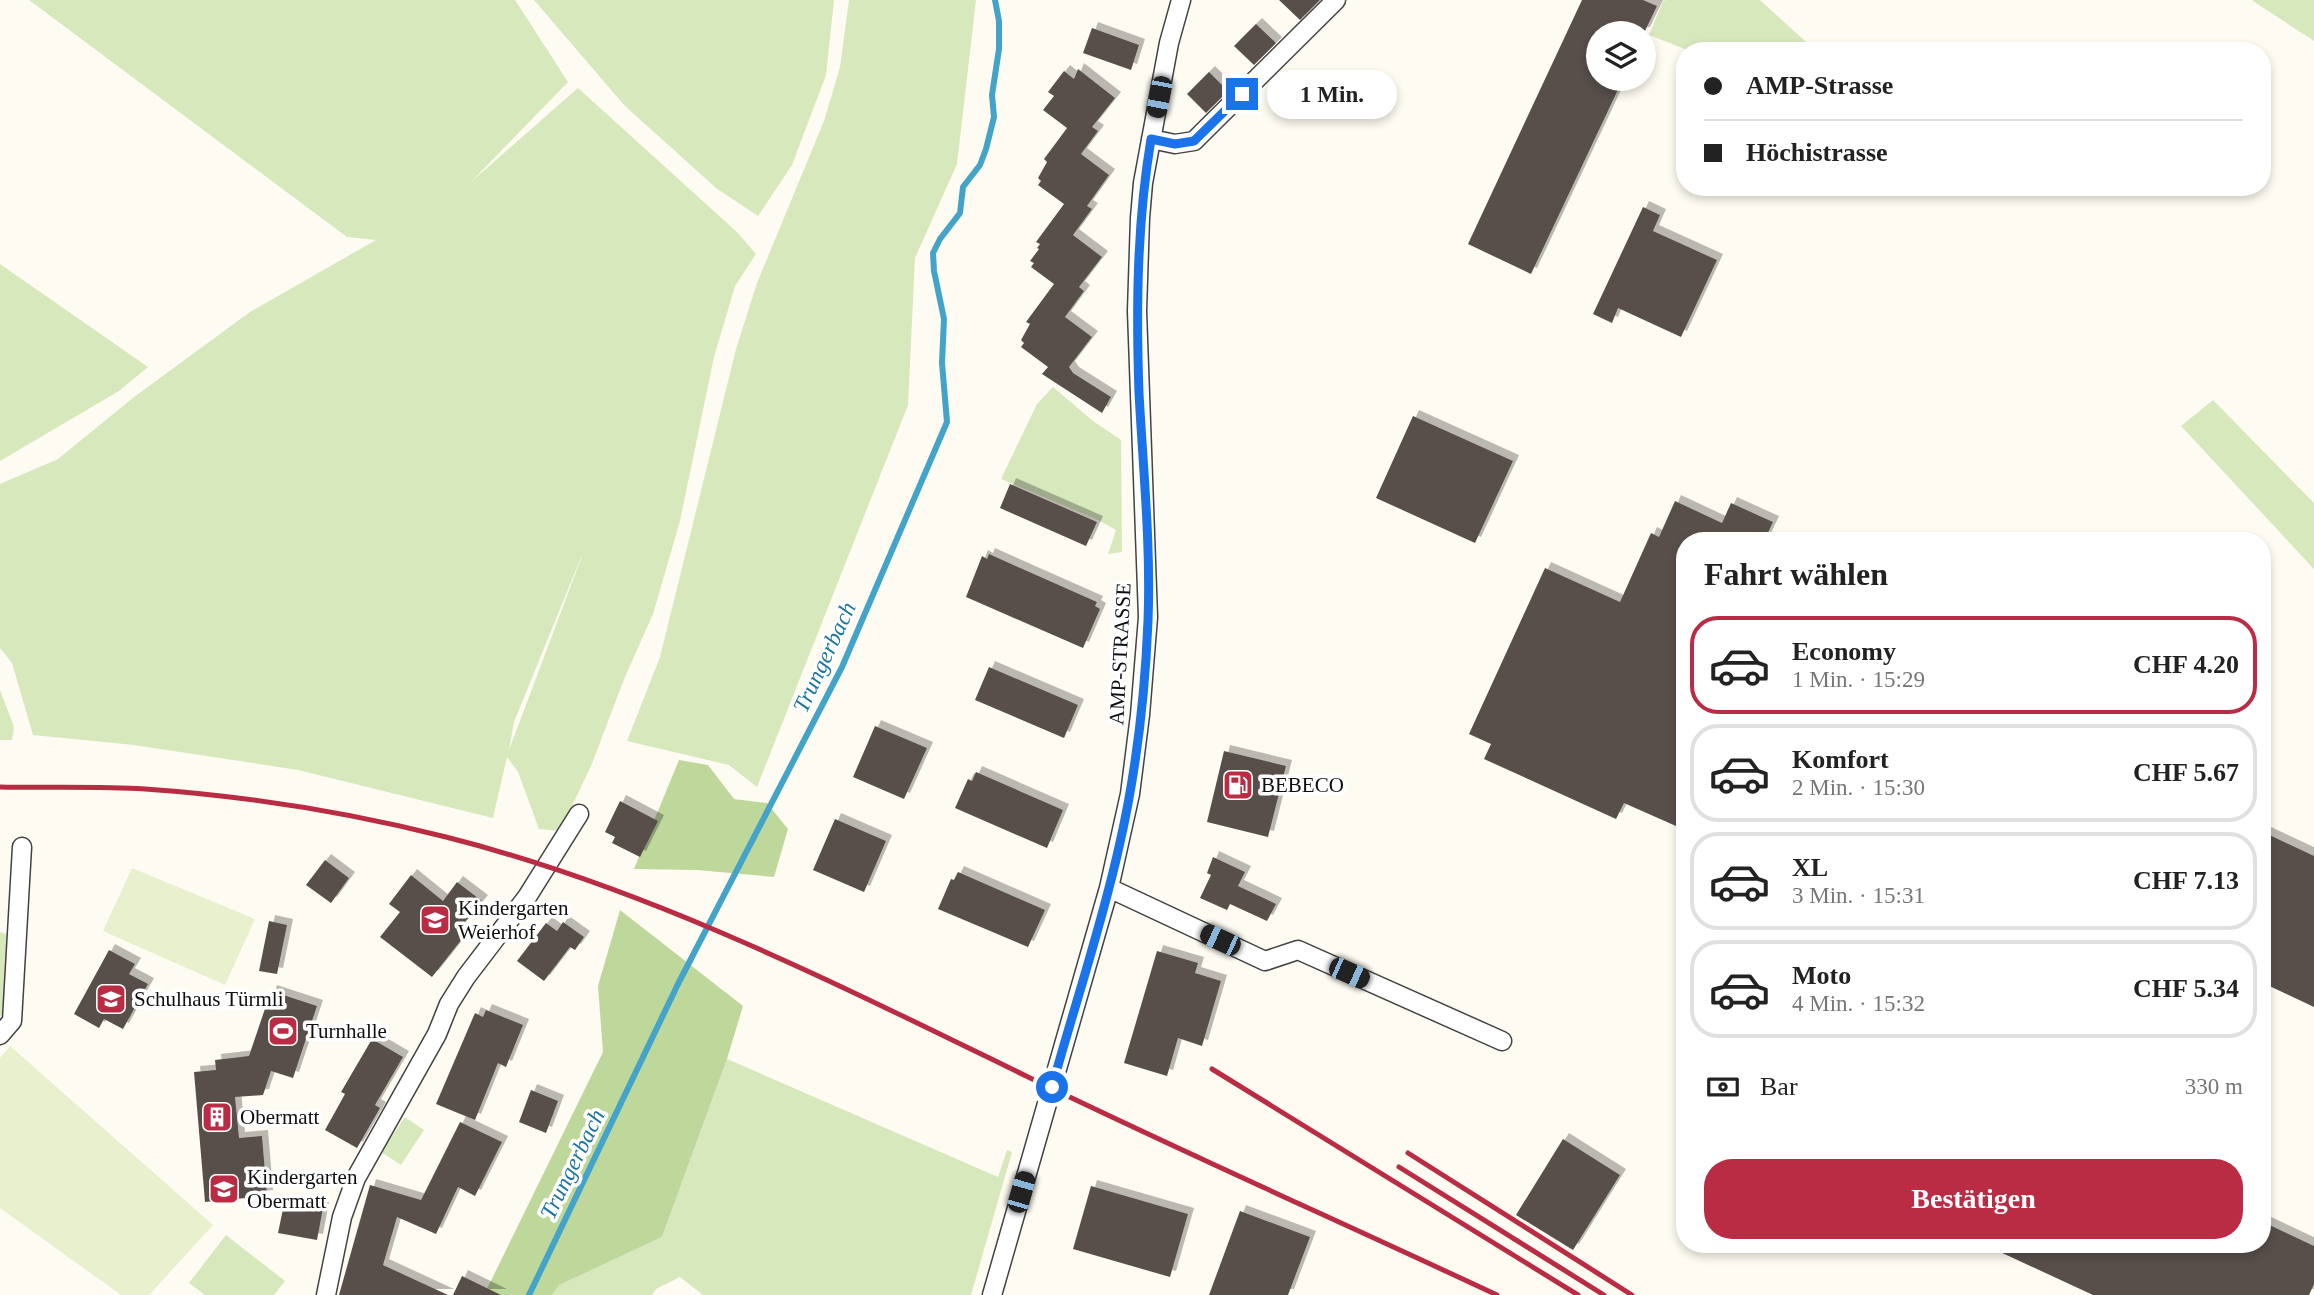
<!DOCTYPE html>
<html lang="de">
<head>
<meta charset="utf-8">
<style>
	:root { --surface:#fff; --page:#f2f2f2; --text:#222; --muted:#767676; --line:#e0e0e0; --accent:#ba2c44 }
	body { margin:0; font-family:"Times New Roman",serif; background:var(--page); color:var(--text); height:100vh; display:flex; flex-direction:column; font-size:26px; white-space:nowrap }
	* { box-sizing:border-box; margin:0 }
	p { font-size:23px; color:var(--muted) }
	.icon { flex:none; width:38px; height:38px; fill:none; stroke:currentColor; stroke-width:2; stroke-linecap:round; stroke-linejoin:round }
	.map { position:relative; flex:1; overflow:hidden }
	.details { position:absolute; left:1676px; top:532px; width:595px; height:721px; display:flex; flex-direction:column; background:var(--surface); border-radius:28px; box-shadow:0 4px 10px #0003 }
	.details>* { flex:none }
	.guide { position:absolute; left:1676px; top:42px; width:595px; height:154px; border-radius:28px; box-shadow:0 4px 10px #0003; display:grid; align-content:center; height:154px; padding:0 28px; background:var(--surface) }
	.tools { position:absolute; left:1586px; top:21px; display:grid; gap:14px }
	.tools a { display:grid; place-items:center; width:70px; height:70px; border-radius:50%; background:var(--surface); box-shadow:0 4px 10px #0003; font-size:35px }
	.end { position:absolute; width:32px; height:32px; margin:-16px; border:9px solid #1a73e8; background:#fff; box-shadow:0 0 0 4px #fff }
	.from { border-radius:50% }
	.bubble { position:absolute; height:49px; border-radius:24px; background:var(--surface); box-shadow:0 4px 10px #0003; font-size:23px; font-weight:800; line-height:49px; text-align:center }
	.car { position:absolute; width:21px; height:42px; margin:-21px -10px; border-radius:9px; box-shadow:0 0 5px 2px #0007; background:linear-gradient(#222 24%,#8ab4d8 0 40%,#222 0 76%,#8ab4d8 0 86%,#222 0) }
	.guide b { display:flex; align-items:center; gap:24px; height:66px; font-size:26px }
	.guide b+b { border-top:2px solid var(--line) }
	.guide i { width:18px; height:18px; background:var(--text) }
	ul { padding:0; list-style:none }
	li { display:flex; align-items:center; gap:21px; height:98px; margin:0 14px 10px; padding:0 14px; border:4px solid var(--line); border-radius:28px }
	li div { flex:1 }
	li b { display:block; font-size:26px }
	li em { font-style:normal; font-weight:800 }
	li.active { border-color:var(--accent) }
	li>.icon { width:63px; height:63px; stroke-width:1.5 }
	h2 { padding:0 28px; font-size:32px; line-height:84px }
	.pay { display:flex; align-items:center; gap:18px; height:77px; padding:0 28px; font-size:26px }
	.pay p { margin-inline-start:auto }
	.action { display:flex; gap:14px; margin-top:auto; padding:14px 28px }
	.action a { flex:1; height:80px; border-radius:28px; background:var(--accent); color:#fff; font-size:28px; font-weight:800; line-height:80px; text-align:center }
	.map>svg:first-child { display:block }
	.green { fill:#d8e8bd; fill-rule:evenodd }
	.forest { fill:#bed89c }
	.pitch { fill:#e8f0ce }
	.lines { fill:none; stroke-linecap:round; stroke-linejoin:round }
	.stream { stroke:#43a3c8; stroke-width:6 }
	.building { fill:#584f4c; filter:url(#shadow) }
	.street-casing { stroke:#424242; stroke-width:21 }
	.street { stroke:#fff; stroke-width:18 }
	.rail { stroke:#ba2c44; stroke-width:5 }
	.route { stroke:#1a73e8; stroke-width:9 }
	.labels { text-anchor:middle; stroke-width:7; stroke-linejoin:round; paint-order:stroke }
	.street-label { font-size:21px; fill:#0f0f0f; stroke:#fff }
	.poi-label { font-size:21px; fill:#0f0f0f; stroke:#fff; text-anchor:start }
	.water-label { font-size:23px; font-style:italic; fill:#1d749d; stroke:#fff }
</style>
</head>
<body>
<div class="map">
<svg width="2314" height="1295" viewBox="0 0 2314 1295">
	<defs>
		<filter id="shadow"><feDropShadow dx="6" dy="-6" stdDeviation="0" flood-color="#0004"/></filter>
	</defs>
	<rect width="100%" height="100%" fill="#fefbf2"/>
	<path class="green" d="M 29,0 L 515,0 L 568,82 L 471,182 L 578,88 L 738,233 L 756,254 L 735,286 L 714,357 L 680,521 L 653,614 L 625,677 L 591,766 L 560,831 L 539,829 L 518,772 L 507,757 L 493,818 L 298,770 L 134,745 L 33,735 L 12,663 L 0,648 L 0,484 L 58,459 L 134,397 L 250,312 L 376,240 L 347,237 ZM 582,555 L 582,556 L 509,750 L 514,722 Z
		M 534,0 L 834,0 L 826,75 L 792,165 L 758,216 L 716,188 L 624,105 Z
		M 849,0 L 976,0 L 957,164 L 915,258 L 908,405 L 757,787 L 729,765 L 627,741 L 660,657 L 736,349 L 757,283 L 824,121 L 840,67 Z
		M 1666,0 L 1760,0 L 1816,51 L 1690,51 L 1649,35 L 1663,1 Z
		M 2252,0 L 2314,0 L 2314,41 L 2253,1 Z
		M 0,264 L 148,367 L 119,391 L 0,461 Z
		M 1053,387 L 1093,421 L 1121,440 L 1122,552 L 1108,554 L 1116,530 L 1098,520 L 1001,479 L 1037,404 Z
		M 2213,400 L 2314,503 L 2314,569 L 2181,426 Z
		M 0,690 L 14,727 L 12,740 L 0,740 Z
		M 0,932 L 12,936 L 4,1011 L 0,1017 Z
		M 727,1059 L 998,1177 L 1007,1150 L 1012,1152 L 971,1295 L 703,1295 L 680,1277 L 656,1289 L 652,1295 L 552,1295 L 558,1285 L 662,1237 Z
		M 405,1117 L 424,1130 L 401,1165 L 381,1152 Z
		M 226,1235 L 285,1281 L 274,1295 L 205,1295 L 189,1283 Z"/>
	<path class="forest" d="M 679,760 L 708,765 L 734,799 L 767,803 L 788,829 L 774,877 L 697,870 L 634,869 Z
		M 620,910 L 743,1006 L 727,1059 L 662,1237 L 559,1285 L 552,1295 L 484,1295 L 603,1052 L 598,986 Z"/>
	<path class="pitch" d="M 132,868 L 255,919 L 225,985 L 103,931 Z
		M 10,1046 L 213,1225 L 149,1295 L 121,1295 L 0,1208 L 0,1058 Z"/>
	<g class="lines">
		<path class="stream" d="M 529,1295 L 678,984 L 842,667 L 947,422 L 942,363 L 944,319 L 934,271 L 933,253 L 940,239 L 960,213 L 963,187 L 980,165 L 986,149 L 994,117 L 992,95 L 999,49 L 999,21 L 995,0"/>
	</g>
	<path class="building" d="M 1279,0 L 1320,0 L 1300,20 Z
		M 1582,0 L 1643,0 L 1657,6 L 1644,33 L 1598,33 L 1598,79 L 1623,79 L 1531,274 L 1468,244 Z
		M 1256,24 L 1276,43 L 1254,65 L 1234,46 Z
		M 1092,28 L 1139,45 L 1131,70 L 1083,53 Z
		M 1078,69 L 1115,98 L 1092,127 L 1098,131 L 1081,154 L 1109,175 L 1087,206 L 1092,209 L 1073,235 L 1102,257 L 1079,287 L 1084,291 L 1065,317 L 1092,337 L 1069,367 L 1073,373 L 1111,397 L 1102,413 L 1042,374 L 1048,367 L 1021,347 L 1024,343 L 1021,340 L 1030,324 L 1026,322 L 1054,284 L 1031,267 L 1034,263 L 1030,261 L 1039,249 L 1037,248 L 1040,244 L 1036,242 L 1064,204 L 1038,185 L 1041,181 L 1038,178 L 1047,162 L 1044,159 L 1067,128 L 1043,110 L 1054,96 L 1048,92 L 1064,71 L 1074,79 Z
		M 1209,72 L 1228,91 L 1206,113 L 1187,94 Z
		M 1643,207 L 1660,215 L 1653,231 L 1717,260 L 1681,337 L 1618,308 L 1612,323 L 1593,314 Z
		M 1413,416 L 1513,461 L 1475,543 L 1376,498 Z
		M 1010,484 L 1097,522 L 1086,546 L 1000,508 Z
		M 1675,501 L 1722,523 L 1731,503 L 1773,522 L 1764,541 L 1685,541 L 1685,830 L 1624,803 L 1616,819 L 1484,759 L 1491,744 L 1469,734 L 1545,568 L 1620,602 L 1651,533 L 1659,537 Z
		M 989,554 L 1097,602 L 1095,606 L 1100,609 L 1083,648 L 966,597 L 982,556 L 987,559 Z
		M 989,667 L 1078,705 L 1064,738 L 975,700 Z
		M 875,726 L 927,748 L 904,799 L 853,777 Z
		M 1224,751 L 1286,766 L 1268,837 L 1207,822 Z
		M 976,772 L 1063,810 L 1047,848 L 955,808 L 968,779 L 972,781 Z
		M 620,801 L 658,821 L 640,857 L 612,843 L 615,837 L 605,832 Z
		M 835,819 L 886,841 L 864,892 L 813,870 Z
		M 2263,832 L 2314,856 L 2314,1007 L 2263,983 Z
		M 1213,857 L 1245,872 L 1238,886 L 1276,904 L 1267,921 L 1230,904 L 1227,910 L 1200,898 L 1211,875 L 1207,873 Z
		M 325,860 L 349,878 L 331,903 L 306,885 Z
		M 958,872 L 1045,910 L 1028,947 L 938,909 L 951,879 L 954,880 Z
		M 411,875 L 443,901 L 457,882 L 482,901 L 459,929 L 466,934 L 432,977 L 380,937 L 400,912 L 389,904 Z
		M 269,921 L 287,925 L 277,974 L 259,971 Z
		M 563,922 L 584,937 L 575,950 L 570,947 L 544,981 L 517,961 L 546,923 L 557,931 Z
		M 109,950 L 135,964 L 129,974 L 148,984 L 123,1029 L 104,1019 L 99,1028 L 74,1014 Z
		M 1157,951 L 1198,963 L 1195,973 L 1221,981 L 1202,1046 L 1178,1038 L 1167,1076 L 1124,1063 Z
		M 271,991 L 317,1006 L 293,1078 L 271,1071 L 263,1095 L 235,1097 L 239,1138 L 262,1136 L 267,1196 L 205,1202 L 194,1072 L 216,1070 L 215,1060 L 249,1056 Z
		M 486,1010 L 523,1025 L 506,1067 L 498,1063 L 475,1120 L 436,1104 L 475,1013 L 483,1017 Z
		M 372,1039 L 403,1057 L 375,1105 L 380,1108 L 357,1148 L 325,1130 L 345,1094 L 341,1092 Z
		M 531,1090 L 558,1101 L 546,1133 L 519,1122 Z
		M 460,1122 L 502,1142 L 475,1196 L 458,1187 L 436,1234 L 397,1217 L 383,1265 L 448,1295 L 339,1295 L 370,1185 L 421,1200 Z
		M 1563,1139 L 1620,1175 L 1573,1250 L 1516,1215 Z
		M 1091,1186 L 1188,1214 L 1170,1277 L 1073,1249 Z
		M 299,1204 L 323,1208 L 317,1240 L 278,1233 L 283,1209 L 298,1211 Z
		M 1240,1211 L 1310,1237 L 1288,1295 L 1209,1295 Z
		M 2263,1222 L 2314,1246 L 2314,1284 L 2309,1295 L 2093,1295 L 1983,1244 L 2263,1244 Z
		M 462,1276 L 501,1295 L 453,1295 Z"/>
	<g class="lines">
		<g class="street-casing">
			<path id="street" d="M 1151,139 L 1175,144 L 1194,141 L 1336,0
				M 1109,888 L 1265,961 L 1298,950 L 1502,1041
				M 0,1035 L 12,1021 L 22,847
				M 326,1295 L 342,1217 L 356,1178 L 437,1034 L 449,1004 L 466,977 L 527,897 L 579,814
				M 992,1295 L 1109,888 L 1130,794 L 1140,715 L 1148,617 L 1137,311 L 1140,218 L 1143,183 L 1169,43 L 1181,0"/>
		</g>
		<use href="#street" class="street"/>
		<path class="rail" d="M 0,787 C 48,788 97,786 145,789 C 246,796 347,812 446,837 C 648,888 837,984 1024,1075 C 1180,1151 1339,1221 1497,1295
			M 1212,1069 L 1578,1295
			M 1408,1153 L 1632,1295
			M 1399,1167 L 1604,1295"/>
	</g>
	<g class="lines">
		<path class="route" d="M 1052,1087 C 1074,1007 1101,928 1119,847 C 1136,773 1145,696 1148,621 C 1151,545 1143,468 1139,393 C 1136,307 1137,223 1151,139 L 1175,144 L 1194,141 L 1242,94"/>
	</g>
	<defs>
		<g id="fuel-square" transform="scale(1.575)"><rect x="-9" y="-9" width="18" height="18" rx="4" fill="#ba2c44" stroke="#fff"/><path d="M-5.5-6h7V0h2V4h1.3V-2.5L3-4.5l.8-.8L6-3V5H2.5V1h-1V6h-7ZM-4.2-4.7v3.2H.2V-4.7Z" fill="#fff"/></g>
		<g id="school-square" transform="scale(1.575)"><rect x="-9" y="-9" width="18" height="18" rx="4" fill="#ba2c44" stroke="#fff"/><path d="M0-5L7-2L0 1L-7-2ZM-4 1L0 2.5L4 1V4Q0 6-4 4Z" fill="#fff"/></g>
		<g id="stadium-square" transform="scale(1.575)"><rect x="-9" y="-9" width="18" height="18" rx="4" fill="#ba2c44" stroke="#fff"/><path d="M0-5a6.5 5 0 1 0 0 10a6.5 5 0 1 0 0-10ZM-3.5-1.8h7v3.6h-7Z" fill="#fff"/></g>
		<g id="building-square" transform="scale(1.575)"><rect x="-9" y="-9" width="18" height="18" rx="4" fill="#ba2c44" stroke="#fff"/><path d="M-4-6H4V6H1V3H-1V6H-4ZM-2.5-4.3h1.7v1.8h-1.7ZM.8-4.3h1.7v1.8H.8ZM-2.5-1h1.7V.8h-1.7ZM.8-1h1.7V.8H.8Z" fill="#fff"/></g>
	</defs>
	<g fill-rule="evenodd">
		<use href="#fuel-square" x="1238" y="785"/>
		<use href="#school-square" x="435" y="920"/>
		<use href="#school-square" x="111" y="999"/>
		<use href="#stadium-square" x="283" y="1031"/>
		<use href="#building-square" x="217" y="1117"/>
		<use href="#school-square" x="224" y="1189"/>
	</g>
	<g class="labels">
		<g class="street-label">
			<text transform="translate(1120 654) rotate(-87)" y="7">AMP-STRASSE</text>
		</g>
		<g class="poi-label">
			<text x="1261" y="792">BEBECO</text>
			<text x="458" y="915">Kindergarten<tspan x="458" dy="24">Weierhof</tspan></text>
			<text x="134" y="1006">Schulhaus Türmli</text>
			<text x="306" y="1038">Turnhalle</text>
			<text x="240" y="1124">Obermatt</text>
			<text x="247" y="1184">Kindergarten<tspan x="247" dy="24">Obermatt</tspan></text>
		</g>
		<g class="water-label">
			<text transform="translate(824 657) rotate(-65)" y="8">Trungerbach</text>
			<text transform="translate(572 1164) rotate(-64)" y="8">Trungerbach</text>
		</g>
	</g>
</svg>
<div class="tools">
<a><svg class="icon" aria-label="layers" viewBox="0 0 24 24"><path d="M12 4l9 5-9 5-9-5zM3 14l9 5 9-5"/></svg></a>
</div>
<i class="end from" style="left:1052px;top:1087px"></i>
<i class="end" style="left:1242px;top:94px"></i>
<div class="bubble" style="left:1267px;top:70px;width:130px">1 Min.</div>
<i class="car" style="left:1159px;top:97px;rotate:191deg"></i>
<i class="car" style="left:1220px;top:940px;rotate:295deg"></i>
<i class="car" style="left:1349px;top:973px;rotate:114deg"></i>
<i class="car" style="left:1021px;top:1192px;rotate:16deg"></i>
<div class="guide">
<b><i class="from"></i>AMP-Strasse</b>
<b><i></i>Höchistrasse</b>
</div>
<section class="details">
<h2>Fahrt wählen</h2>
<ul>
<li class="active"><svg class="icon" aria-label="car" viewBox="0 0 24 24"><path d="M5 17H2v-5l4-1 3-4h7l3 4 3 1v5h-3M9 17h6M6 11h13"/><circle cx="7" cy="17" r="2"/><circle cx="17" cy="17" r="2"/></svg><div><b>Economy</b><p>1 Min. · 15:29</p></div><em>CHF 4.20</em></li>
<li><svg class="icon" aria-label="car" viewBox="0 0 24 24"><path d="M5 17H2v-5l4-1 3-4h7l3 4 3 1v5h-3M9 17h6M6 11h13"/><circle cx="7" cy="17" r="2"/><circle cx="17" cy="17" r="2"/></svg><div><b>Komfort</b><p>2 Min. · 15:30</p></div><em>CHF 5.67</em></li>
<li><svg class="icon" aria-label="car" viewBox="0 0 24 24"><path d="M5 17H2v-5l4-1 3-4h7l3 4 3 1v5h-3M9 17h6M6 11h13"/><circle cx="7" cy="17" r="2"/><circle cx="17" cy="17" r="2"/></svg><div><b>XL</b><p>3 Min. · 15:31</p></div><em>CHF 7.13</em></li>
<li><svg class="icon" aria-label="car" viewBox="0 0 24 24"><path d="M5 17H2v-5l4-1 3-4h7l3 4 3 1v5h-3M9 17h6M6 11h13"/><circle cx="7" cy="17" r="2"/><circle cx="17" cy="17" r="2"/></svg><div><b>Moto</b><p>4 Min. · 15:32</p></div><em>CHF 5.34</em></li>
</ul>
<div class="pay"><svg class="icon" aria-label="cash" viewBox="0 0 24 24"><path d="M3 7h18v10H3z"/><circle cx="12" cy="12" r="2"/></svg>Bar<p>330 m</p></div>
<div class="action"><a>Bestätigen</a></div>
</section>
</div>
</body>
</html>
